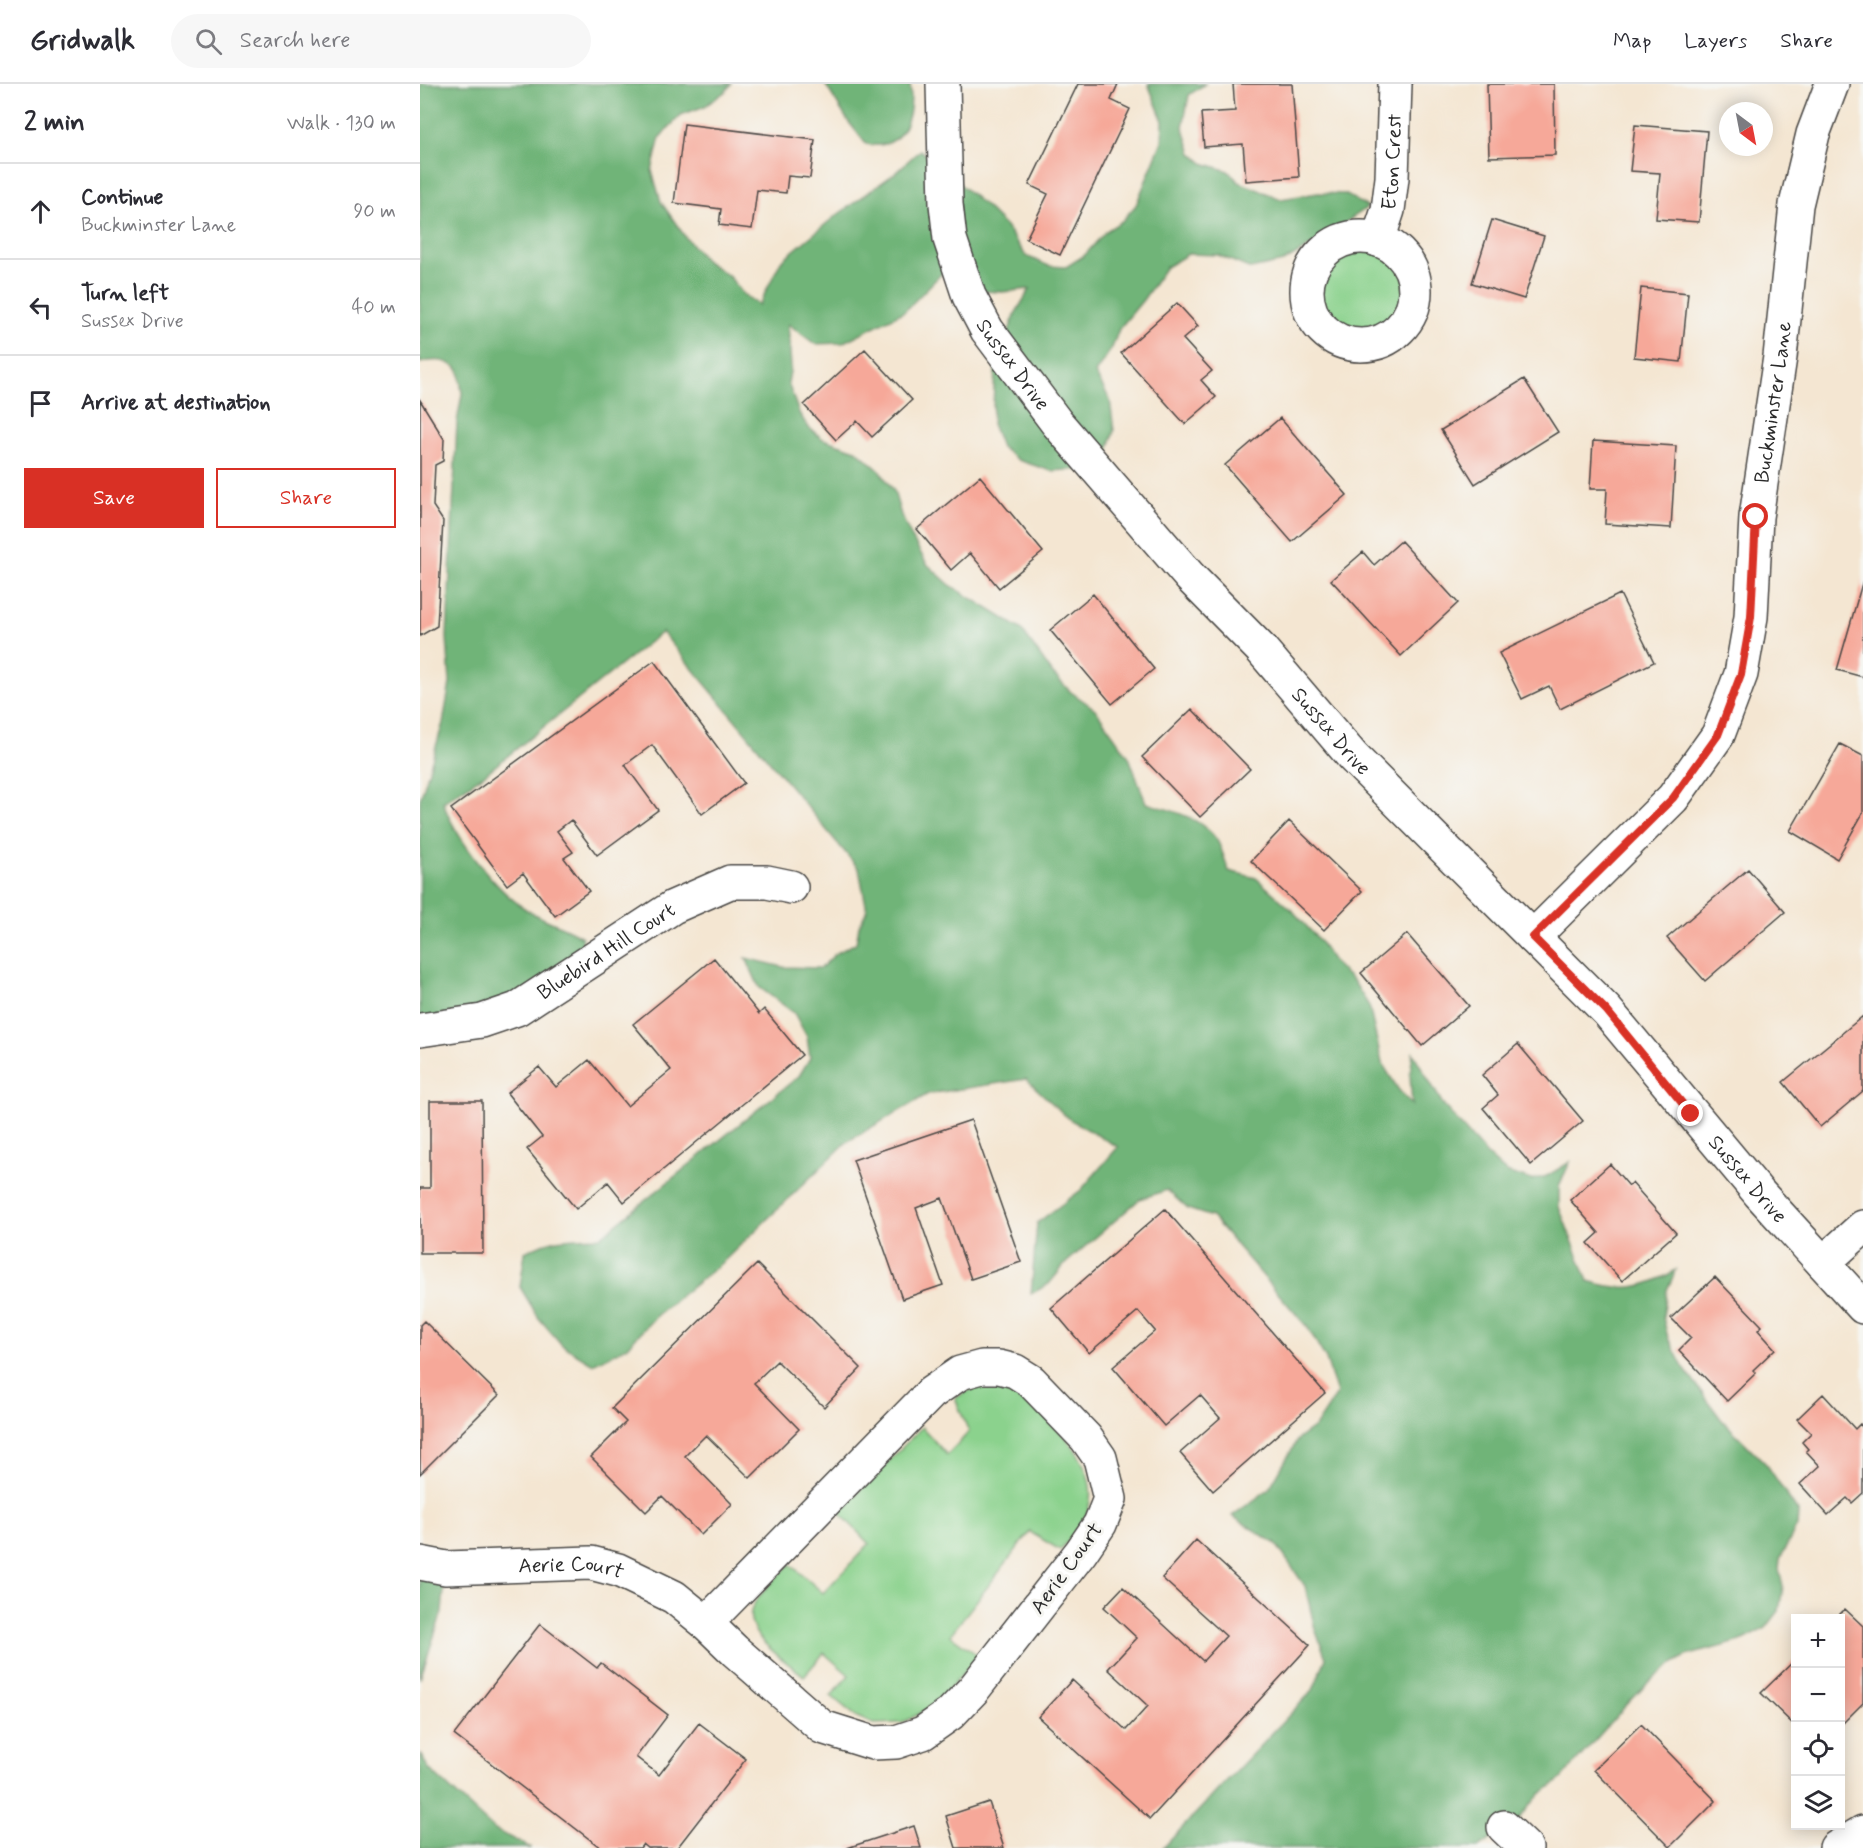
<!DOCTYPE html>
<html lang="en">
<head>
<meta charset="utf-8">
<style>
  :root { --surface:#fff; --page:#f7f7f7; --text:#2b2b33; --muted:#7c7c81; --line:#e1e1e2; --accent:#d93025 }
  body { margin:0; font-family:Mynerve,sans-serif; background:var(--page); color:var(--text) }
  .controls { position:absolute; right:18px; bottom:18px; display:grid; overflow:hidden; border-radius:0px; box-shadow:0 3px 15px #0003 }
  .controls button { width:54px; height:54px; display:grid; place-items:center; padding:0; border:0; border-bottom:2px solid var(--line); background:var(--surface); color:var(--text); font:30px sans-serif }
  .compass { position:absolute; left:1299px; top:18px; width:54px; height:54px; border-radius:50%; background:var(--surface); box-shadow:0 3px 15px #0003; rotate:148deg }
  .stop { position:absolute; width:18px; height:18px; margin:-14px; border:4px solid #d93025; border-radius:50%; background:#fff }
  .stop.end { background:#d93025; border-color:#fff; box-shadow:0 2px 6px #0008 }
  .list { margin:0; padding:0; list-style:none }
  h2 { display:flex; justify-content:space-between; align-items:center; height:78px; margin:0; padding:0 24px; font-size:26px }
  h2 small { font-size:20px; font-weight:400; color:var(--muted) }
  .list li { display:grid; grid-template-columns:39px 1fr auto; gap:18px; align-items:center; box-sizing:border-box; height:96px; padding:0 24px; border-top:2px solid var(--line) }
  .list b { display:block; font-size:22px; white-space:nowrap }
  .list p { margin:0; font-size:20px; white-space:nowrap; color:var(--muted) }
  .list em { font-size:20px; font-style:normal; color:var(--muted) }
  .actions { display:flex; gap:12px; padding:18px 24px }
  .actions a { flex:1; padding:14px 0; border:2px solid var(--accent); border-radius:0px; text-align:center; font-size:21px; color:var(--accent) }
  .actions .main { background:var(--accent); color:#fff }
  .icon { flex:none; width:33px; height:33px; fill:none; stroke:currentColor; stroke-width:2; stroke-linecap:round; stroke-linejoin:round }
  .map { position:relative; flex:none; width:1443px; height:1764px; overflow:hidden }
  header { display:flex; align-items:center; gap:36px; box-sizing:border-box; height:84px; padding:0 30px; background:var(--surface); border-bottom:2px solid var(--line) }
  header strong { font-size:28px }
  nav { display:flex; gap:33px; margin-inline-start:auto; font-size:21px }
  .search { width:420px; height:54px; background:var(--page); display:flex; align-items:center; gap:15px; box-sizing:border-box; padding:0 21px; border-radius:33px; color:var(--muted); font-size:22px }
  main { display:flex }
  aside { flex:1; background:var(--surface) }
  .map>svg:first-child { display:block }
  .green { fill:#8bd28d; stroke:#5b7e5c; stroke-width:1.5 }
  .forest { fill:#70b478; stroke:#4e7052; stroke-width:1.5 }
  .building { fill:#f6a899 }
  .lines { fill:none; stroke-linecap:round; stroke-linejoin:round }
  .minor-casing { stroke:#494744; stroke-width:36 }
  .minor { stroke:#fff; stroke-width:33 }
  .route { stroke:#d93025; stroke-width:8 }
  .labels { text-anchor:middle; stroke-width:6; stroke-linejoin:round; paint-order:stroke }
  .street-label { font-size:21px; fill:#2b2b2b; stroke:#f6f6f2 }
</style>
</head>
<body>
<header>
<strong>Gridwalk</strong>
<div class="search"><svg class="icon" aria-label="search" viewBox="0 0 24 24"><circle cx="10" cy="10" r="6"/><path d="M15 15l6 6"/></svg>Search here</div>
<nav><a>Map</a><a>Layers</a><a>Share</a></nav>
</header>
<main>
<aside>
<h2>2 min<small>Walk · 130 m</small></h2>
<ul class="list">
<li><svg class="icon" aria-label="ahead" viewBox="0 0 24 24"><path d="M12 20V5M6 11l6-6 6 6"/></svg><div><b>Continue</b><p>Buckminster Lane</p></div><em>90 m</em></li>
<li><svg class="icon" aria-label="left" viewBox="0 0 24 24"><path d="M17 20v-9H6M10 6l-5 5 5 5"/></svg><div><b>Turn left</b><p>Sussex Drive</p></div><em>40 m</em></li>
<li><svg class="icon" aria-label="arrive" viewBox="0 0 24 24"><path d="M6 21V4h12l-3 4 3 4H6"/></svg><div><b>Arrive at destination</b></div></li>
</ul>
<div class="actions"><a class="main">Save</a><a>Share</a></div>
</aside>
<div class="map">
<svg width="1443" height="1764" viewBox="0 0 1443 1764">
  <rect width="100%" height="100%" fill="#f6f6f2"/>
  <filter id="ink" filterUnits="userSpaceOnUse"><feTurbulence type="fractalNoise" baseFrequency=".0167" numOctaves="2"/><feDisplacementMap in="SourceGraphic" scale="12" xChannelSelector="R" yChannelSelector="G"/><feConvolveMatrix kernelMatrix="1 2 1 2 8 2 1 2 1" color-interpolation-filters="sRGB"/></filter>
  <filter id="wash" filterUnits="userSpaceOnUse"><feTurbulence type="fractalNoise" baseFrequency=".008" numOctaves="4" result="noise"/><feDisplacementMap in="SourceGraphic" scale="24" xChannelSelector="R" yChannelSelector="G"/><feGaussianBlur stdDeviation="1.35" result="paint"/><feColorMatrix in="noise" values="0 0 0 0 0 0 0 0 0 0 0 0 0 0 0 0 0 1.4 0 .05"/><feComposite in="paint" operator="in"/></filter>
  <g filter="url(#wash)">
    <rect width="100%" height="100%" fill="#f4e6d2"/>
    <path class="green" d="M887 207a54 54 0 1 1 108 0a54 54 0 1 1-108 0Z
      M576,1300C600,1304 612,1319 629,1335C657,1363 686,1401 661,1441C656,1450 647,1458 640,1466L610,1448L530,1551L559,1572L512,1623L482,1639L454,1640L437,1633L411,1612L429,1591L404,1569L384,1592C366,1577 319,1549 333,1522C341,1506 358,1493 370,1480L403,1509L449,1460L419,1428L502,1343L527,1371L549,1348L535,1314L556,1303Z"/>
    <path class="forest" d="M0,0H311L306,7L285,22L261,31L240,53L232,87L241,118L266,154L286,177L309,192L323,210L339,221L361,177L413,134L475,89L500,66L564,121L586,143L606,172L629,182L646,183L665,171L686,147L702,137L716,121L742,57L743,37L728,0H785L769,11L763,43L772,69L783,79L808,87L819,98L861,115L898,109L925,110L948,123L889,163L863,178L831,185L798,171L768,170L746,183L723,216L699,245L692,264L675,289L690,316L694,347L687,370L663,385L631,387L598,376L581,363L572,340L575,286L595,230L610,205L582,208L560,207L529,182L485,227L422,259L395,260L368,240L371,282L368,299L379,329L388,343L403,355L436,366L460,387L474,407L481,431L493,456L507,480L530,501L601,545L633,590L651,608L675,625L709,673L726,719C751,726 781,733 797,756C802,765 805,777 809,787L836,794L872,826L898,855L914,879L934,898L949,922L962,979L978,1005L992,1021L990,990L993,969L1024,1022L1067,1071L1086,1088L1112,1096L1127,1092L1150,1078L1139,1102V1123L1168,1197C1203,1208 1225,1205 1256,1186L1247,1206L1243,1233L1248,1254L1263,1283L1301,1335L1347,1381L1378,1428L1377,1442L1360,1475L1359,1485L1363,1502L1359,1527L1346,1544L1321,1557L1266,1572L1254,1579L1227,1600L1201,1627L1140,1696L1119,1711L1098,1736L1058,1764H743L893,1606L906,1574L895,1545L885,1502L856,1460L812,1432L849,1405L878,1355L896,1342L917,1310L906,1275L888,1244L792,1133L768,1125L747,1106L720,1115L646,1179L629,1200L611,1210L617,1139L661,1106L698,1063L649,1035L606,995L508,1010L428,1057L305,1176L237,1231L207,1263L173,1280L142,1261L118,1233L100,1203L105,1168C133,1153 149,1154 180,1153L379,992L390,974L387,953L374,929L339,903L326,874L363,883L401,884L416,869L436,859L439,842L447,826L439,785L242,548L64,691L23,718C34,752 77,808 107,826C125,837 144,842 162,853L163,865L125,907L0,945V716L23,639L30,599L27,553L37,338L42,310L39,286C27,275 15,275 0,279Z
      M405,0H490C494,31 484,68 446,60L428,37Z
      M0,1479L26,1484L22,1528L0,1595Z
      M0,1670L9,1685L75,1746L111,1764H0Z"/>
    <g id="blocks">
      <path class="building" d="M658,0H698L691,16L710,25L640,171L606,155L628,110L609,101Z
        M813,0H872L879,93L826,97L823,60L784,63L781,29L815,27Z
        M1067,0H1134L1135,71L1069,73Z
        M264,40L395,56L390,94L368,92L366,109L337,106L332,145L299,141L301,125L254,119Z
        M1215,41L1287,47L1279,138L1236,135L1240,89L1210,87Z
        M1072,136L1124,152L1104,215L1052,199Z
        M1221,204L1268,209L1261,278L1214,273Z
        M757,219L778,242L763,255L792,287L781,296L796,313L765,340L701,269Z
        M445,265L492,316L452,353L437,337L416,356L384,321Z
        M1104,295L1138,348L1055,400L1021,346Z
        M0,316L24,355L23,377L15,381L13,422L23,437L17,542L0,552Z
        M860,334L927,411L872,458L805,381Z
        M1173,357L1256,362L1251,444L1185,440L1187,405H1170Z
        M560,392L623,468L579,504L550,469L531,486L497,445Z
        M981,457L1038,519L981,572L911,496L943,468L954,481Z
        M1443,496V593L1417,586Z
        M673,510L734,585L692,620L630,546Z
        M1200,510L1234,578L1140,625L1129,602L1102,615L1079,569Z
        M234,577L324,699L282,730L232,661L205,681L238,726L177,771L151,736L137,747L153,768L144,774L169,807L135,832L103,789L87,801L31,725Z
        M772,625L830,685L780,733L722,673Z
        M1420,660L1443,672V729L1417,775L1370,747Z
        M869,737L942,807L904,846L831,777Z
        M1328,785L1365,828L1285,897L1247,854Z
        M987,850L1049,922L1002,962L941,889Z
        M294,874L339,930L344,925L382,971L204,1118L188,1098L156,1125L107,1065L122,1053L87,1009L119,983L136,1003L169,976L207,1022L251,986L213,940Z
        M1443,932V1007L1400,1043L1363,998Z
        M1098,960L1163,1037L1111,1081L1063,1024L1078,1011L1062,991Z
        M10,1017H62L63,1169H0V1104H10Z
        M551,1036L601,1178L551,1195L522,1114L496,1124L523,1201L482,1215L433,1076Z
        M1190,1080L1209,1102L1212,1099L1256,1149L1202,1197L1168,1159L1179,1149L1150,1116Z
        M745,1125L905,1309L793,1407L760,1369L800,1334L780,1311L744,1342L693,1283L735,1247L718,1227L669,1269L631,1224Z
        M337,1180L441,1284L404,1323L357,1277L334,1299L379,1345L330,1394L286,1351L265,1372L312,1420L281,1451L242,1412L226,1428L171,1373L206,1338L192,1324Z
        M1295,1193L1342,1242L1338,1246L1355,1265L1333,1286L1336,1289L1307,1317L1259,1266L1271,1254L1251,1234Z
        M4,1237L79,1311L0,1390V1241Z
        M1403,1310L1435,1345L1440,1340L1443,1344V1409L1432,1419L1427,1414L1408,1431L1380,1400L1400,1382L1386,1367L1388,1365L1382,1358L1391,1349L1377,1335Z
        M776,1456L890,1561L730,1735L618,1633L652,1596L706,1646L728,1622L688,1585L717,1554L684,1523L703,1503L783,1577L806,1552L742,1494Z
        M1425,1525L1443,1542V1619L1420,1642V1534H1416Z
        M120,1540L177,1584L181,1579L248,1631L216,1673L239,1691L279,1639L326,1675L257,1764H228L223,1760L220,1764H181L34,1651Z
        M1376,1575V1643L1341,1609Z
        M1221,1640L1296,1717L1250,1763L1174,1686Z
        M569,1718L584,1764H536L526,1732Z
        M494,1742L501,1764H427Z"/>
    </g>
  </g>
  <g filter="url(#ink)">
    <use href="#blocks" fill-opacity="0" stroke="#494744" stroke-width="1.5"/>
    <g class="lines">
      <g class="minor-casing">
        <g id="minor">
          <path id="s1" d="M523,0L526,120L530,155L549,212L567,246L637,339L770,493L841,565L933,673L1187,927L1339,1109L1443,1223"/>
          <circle cx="941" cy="207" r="54"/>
          <path id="s2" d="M958,156L968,126L972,94L975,0"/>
          <path id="s3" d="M1113,853L1253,714L1298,651L1321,590L1331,533L1336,433L1360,273L1376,121L1393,50L1412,0"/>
          <path id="s4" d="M0,946L62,937L97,925L253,823L310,798H347L371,803"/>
          <path d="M1403,1179L1443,1143"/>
          <path d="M562,1283H579L595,1287L611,1297L666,1354L680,1374L690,1415L680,1440L661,1468L553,1606L530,1630L503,1649L476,1658L453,1659L402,1643L315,1567L286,1539L511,1309L540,1289Z"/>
          <path id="s5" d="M0,1479L26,1484L171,1479L198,1486L254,1513L286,1539"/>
          <path d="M1084,1743L1106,1764"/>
          <path d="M1416,1764L1443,1748"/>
        </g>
      </g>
      <use href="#minor" class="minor"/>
    </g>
  </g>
  <g class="lines" filter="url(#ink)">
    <path class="route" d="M1271,1030L1187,927L1113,853L1253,714L1298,651L1321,590L1331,533L1336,433"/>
  </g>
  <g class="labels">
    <g class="street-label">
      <text dy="7" stroke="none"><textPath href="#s2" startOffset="80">Eton Crest</textPath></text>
      <text dy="7" stroke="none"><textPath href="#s1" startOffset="297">Sussex Drive</textPath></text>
      <text dy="7" stroke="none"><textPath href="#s3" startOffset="614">Buckminster Lane</textPath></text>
      <text dy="7" stroke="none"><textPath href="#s1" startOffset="783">Sussex Drive</textPath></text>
      <text dy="7" stroke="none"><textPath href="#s4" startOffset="206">Bluebird Hill Court</textPath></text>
      <text dy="7" stroke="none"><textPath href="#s1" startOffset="1395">Sussex Drive</textPath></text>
      <text transform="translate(646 1484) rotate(-54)" y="7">Aerie Court</text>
      <text dy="7" stroke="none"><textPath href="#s5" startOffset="152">Aerie Court</textPath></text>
    </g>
  </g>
</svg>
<div class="controls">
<button>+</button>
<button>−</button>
<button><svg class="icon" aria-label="locate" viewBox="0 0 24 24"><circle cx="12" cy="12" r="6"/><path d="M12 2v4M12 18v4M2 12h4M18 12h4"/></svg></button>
<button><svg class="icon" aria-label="layers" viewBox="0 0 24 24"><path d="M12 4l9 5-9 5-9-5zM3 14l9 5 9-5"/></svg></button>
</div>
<svg class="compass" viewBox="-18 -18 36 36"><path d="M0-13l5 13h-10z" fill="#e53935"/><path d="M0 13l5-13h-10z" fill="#7c7c81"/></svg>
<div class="stop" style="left:1336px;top:433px"></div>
<div class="stop end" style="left:1271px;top:1030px"></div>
</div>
</main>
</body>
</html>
